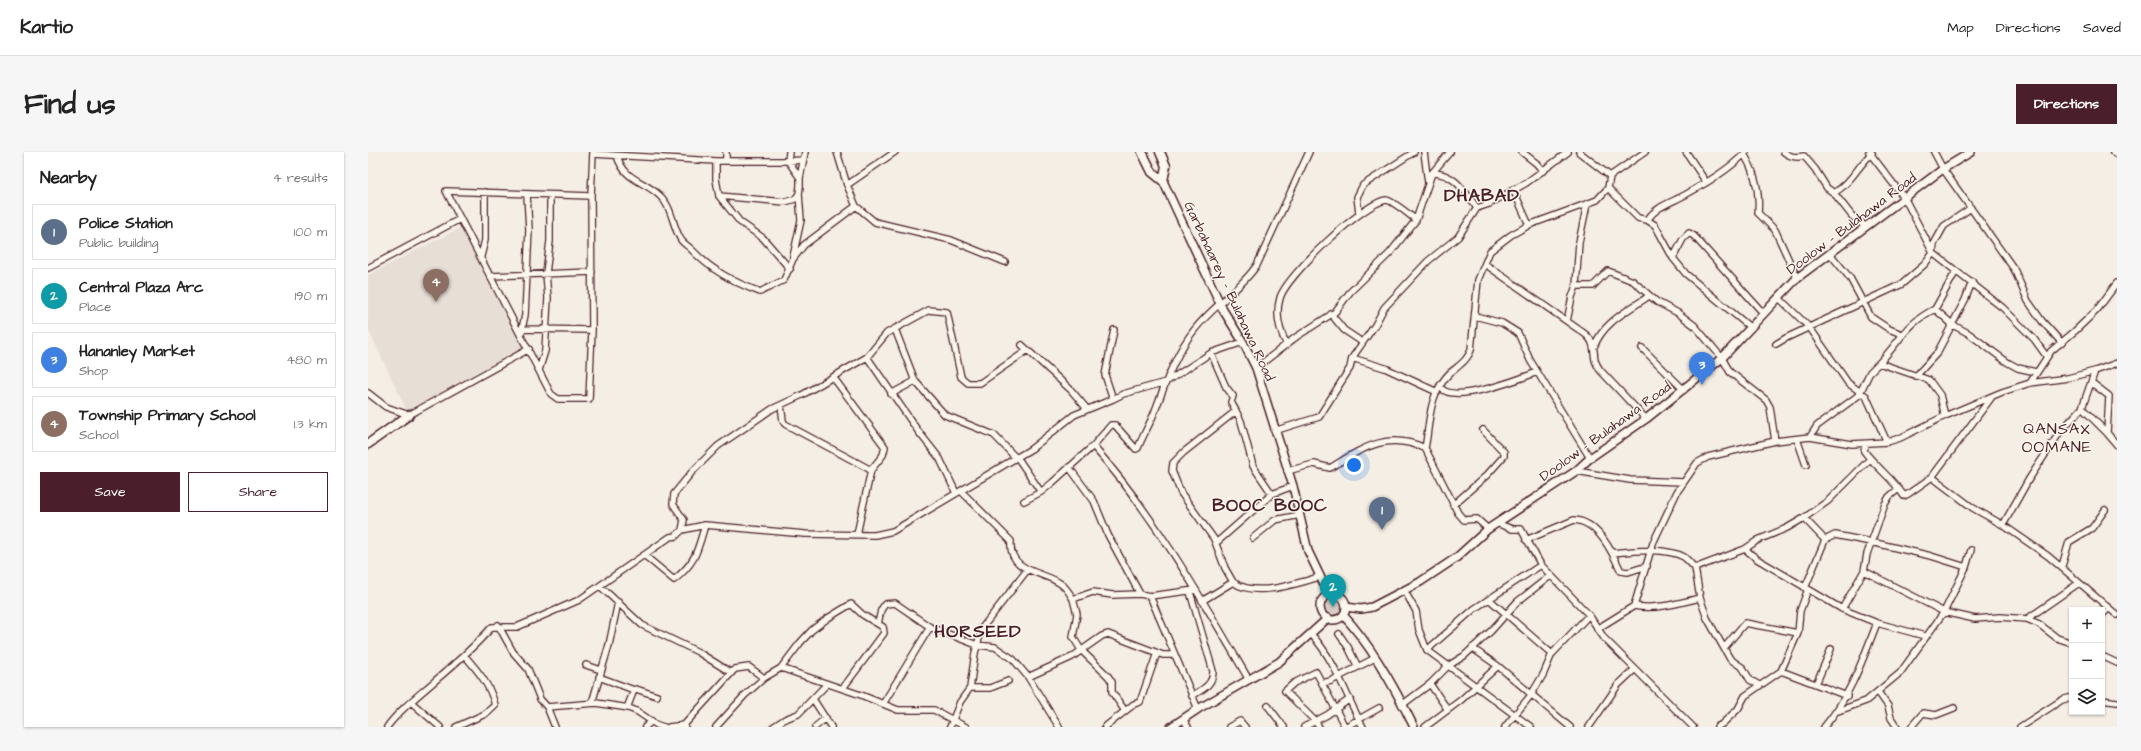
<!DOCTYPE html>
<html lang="en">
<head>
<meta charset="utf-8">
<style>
  :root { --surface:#fff; --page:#f6f6f6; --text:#222; --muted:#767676; --line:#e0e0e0; --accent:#4a1f2b }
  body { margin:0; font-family:"Architects Daughter",sans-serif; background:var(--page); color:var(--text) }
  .controls { position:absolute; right:12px; bottom:12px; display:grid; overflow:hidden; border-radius:0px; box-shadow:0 1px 3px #0004 }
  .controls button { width:36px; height:36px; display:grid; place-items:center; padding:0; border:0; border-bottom:1px solid var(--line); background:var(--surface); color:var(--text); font:20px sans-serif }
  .you { position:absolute; left:986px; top:313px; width:14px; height:14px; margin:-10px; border:3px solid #fff; border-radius:50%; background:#1a73e8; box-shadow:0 0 0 6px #1a73e833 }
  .badge { display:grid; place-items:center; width:26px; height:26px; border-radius:50%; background:var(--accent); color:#fff; font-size:13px; font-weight:700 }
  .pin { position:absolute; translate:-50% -33px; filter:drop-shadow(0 1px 2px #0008) }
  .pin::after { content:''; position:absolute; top:21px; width:14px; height:12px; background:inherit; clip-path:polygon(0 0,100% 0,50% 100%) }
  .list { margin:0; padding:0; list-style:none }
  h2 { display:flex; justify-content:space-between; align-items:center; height:52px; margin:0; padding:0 16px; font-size:17px }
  h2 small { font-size:13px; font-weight:400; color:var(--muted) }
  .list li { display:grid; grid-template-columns:26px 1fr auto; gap:12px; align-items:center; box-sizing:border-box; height:56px; margin:0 8px 8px; padding:0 8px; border:1px solid var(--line); border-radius:0px }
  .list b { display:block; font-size:15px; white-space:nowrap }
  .list p { margin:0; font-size:13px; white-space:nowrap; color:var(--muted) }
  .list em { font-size:13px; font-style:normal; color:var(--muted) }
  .actions { display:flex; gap:8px; padding:12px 16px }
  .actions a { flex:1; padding:9px 0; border:1px solid var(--accent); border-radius:0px; text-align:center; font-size:14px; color:var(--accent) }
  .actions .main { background:var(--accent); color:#fff }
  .icon { flex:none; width:22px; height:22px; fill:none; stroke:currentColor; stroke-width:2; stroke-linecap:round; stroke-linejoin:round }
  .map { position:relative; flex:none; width:1749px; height:575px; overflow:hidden; border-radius:0px }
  header { display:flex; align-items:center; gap:24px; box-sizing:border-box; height:56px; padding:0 20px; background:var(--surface); border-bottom:1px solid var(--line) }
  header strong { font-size:19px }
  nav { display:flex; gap:22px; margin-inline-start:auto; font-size:14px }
  .intro { display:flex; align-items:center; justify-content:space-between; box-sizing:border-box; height:96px; padding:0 24px }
  h1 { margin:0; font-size:28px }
  .button { padding:10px 18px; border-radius:0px; background:var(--accent); color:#fff; font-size:14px; font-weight:700 }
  main { display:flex; gap:24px; padding:0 24px }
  aside { flex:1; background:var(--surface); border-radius:0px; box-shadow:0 1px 3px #0004 }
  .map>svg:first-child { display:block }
  .built { fill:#e7dfd6 }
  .green { fill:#dbd0c9; stroke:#92787a }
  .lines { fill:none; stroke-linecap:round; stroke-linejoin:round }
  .minor-casing { stroke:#4a1f2b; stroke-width:8 }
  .major-casing { stroke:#4a1f2b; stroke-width:10 }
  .highway-casing { stroke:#4a1f2b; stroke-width:11 }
  .minor { stroke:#fbf7ec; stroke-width:5.5 }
  .major { stroke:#fbf7ec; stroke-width:7 }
  .highway { stroke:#fbf7ec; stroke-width:8 }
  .labels { text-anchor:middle; stroke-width:3; stroke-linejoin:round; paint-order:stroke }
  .street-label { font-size:14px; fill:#4a1f2b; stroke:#fbf7ec }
  .quarter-label { font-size:16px; letter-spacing:1px; fill:#4a1f2b; stroke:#fbf7ec }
  .district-label { font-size:18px; font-weight:bold; letter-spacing:1px; fill:#4a1f2b; stroke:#fbf7ec }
</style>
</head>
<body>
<header>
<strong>Kartio</strong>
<nav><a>Map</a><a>Directions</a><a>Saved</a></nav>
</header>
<div class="intro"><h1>Find us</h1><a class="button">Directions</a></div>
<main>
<aside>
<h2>Nearby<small>4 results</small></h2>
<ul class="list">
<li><span class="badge" style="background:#5c6f8a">1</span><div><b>Police Station</b><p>Public building</p></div><em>100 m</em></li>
<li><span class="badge" style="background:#0f9aa8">2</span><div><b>Central Plaza Arc</b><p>Place</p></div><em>190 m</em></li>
<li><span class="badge" style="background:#3f7fe0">3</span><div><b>Hananley Market</b><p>Shop</p></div><em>480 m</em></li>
<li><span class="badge" style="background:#8d6e63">4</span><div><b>Township Primary School</b><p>School</p></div><em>1.3 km</em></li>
</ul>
<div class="actions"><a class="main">Save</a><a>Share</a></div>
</aside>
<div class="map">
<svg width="1749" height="575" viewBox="0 0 1749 575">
  <rect width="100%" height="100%" fill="#f4eee4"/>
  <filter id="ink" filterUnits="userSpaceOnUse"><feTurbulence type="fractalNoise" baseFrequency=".025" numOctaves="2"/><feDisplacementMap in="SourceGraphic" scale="8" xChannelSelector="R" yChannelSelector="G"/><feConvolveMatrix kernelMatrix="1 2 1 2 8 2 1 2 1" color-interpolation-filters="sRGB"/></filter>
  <g filter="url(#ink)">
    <path class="built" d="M96,74L161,200L41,263L0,177V123Z"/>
    <path class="green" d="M956 454a9 9 0 1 1 18 0a9 9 0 1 1-18 0Z"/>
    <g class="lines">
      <g class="minor-casing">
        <path id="minor" d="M469,0L479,33L488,54L507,70L583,88L637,110
          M1056,0L1060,31
          M1154,0L1168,11L1175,19
          M1318,0L1338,30
          M1416,0C1422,5 1428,6 1436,4L1447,17L1459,36L1466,41L1484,64L1497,74
          M1501,0L1537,47L1565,101L1635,156L1666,187L1679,205
          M1566,0L1575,17L1646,117L1660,149L1674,169L1694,191
          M1745,0L1749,2
          M225,2L348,9H420L435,8
          M1376,2C1387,20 1392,40 1390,61L1407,78L1429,126
          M249,4C257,29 275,28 291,43C304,54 304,72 312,86C314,91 319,93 323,97C343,118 365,130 392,140L416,128L425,107L436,93L488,54
          M358,8V0
          M348,9V27L351,44L372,70L395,86L422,117
          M1064,21C1087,21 1096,39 1109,56
          M1242,24L1277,0
          M432,26L437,0
          M479,33L527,0
          M1240,36L1270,66L1279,68L1287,73L1305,106L1318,122L1383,176
          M1145,37L1161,73
          M1466,41C1483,31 1490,14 1504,1
          M223,44L78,39L183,242L190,247H221L224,178L223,44L225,0
          M351,44L417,50L427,47L431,42L432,34V26L420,9L421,0
          M991,61L989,45L995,33L1046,0
          M1279,68C1289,54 1302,51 1317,43C1338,31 1361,18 1378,0
          M1463,103L1482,126L1503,165L1521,177L1534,182
          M113,104L117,88V40
          M425,105L433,68L431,42
          M1305,106L1315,87L1321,81L1326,84L1396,162
          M1117,112L1210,177C1216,181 1224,186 1225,194C1228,206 1224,206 1232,218L1278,267
          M0,116L92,67
          M1588,119L1567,157L1585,173L1600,181L1639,210L1650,216L1668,220
          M123,124L224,120
          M1208,134H1225L1240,119L1265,129L1289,150L1310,161L1327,174L1354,206L1362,220L1398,248L1402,255L1407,289
          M1411,146L1442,176L1480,231L1498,244L1519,290
          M963,162L976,178L994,190
          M1107,164L1134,171L1150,181L1162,208L1222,306
          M1199,169L1204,145L1208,134L1211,90L1219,52
          M153,177L224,178
          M527,177L547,229L577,263L626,283L648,306
          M153,182L157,163L161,78L159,42
          M1408,192L1418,186L1534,132L1557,112L1565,101L1566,92L1576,74L1603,56
          M654,193L703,238L719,257
          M919,193C911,178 907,163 912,146C918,124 995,51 1018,48C1024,48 1043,64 1048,68
          M1226,195C1235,170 1261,158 1281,144
          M1274,196L1316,238
          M843,201L858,235L865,244L863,250L868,259L816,300L805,311L804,319L813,341L846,387L857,416L865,430
          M499,205L550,279L572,307L588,341
          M984,206L1017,216L1069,240
          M1511,211C1532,190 1538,171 1567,157
          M888,216L928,185L967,160L982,140L1022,101L1048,68L1064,21L1082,0
          M171,218L177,199L180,146L178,121L182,89V43
          M1548,224L1569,201L1597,148L1604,130
          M465,225L517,295L515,303L503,318L489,382
          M1662,231L1683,199L1707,179L1729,158L1749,131
          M1724,231L1741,244L1739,281L1749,293
          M1073,236C1086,252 1152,227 1169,220
          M0,241L18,255L41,263L161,197
          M523,242L547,229
          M745,247L737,223L746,178
          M413,253L415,269L417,272L503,318
          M1714,256L1739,281
          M868,259L873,269L885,314L904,342
          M906,279L951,265L982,216L984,206L1007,173L1016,156L1060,109L1090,85L1109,56L1121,52L1158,31L1200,0
          M1442,285L1449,274L1491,243L1502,220L1511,211L1561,228L1572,243L1577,264
          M1429,287L1438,313
          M1498,292L1496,299C1508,315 1525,327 1536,344L1540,342L1564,325L1623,246
          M725,294C787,364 834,447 881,528
          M1057,296C1061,278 1060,259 1068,241C1072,233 1079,222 1087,217C1094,211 1099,208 1103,198L1110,128L1122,99L1143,83L1161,73L1229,48L1240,36L1242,24L1211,0
          M649,305L673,340
          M701,315L726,349L740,383L772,442
          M919,319L946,312L962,316C995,296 1018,279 1057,296L1090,361L1096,368L1109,367L1120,377
          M1208,319L1262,328L1316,330L1329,311L1340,305L1407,289L1442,285L1484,292L1519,290L1532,286L1577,264L1634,240L1662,231L1700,226L1727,219L1749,211
          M1564,325L1605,356L1635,373L1680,404L1749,463
          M593,339L643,389C640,421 676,419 693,432C699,436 702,442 705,447L725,440L744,443L772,442L782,444L827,438
          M656,349L673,340L684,331L725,294L743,273H747L768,297L770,296C775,283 782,272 787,259C798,230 807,202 827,177C846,153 872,138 889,113L941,0
          M1085,353L1119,323L1136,304V300L1115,278
          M1436,366L1457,388L1467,383L1503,390L1563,404L1598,415
          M1131,372L1144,377H1153L1173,413L1221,463L1236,486L1325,575
          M1635,373L1661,327L1692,280L1714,256L1727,219
          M314,378L316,368L305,352L306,342L324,320L350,294L404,257L434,243L499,205L519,181L561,158L579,160L593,225L600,231H612L660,198
          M885,386L907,368L932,363
          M1158,388L1206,368C1224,369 1236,386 1244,401C1265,399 1297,395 1316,405C1320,408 1324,413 1327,416L1377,397L1390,388L1419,376L1436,366L1460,349L1502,307
          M848,391L904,342L925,334
          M1377,397L1389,407L1474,457L1509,471L1557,484
          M1244,401L1253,419L1260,420L1279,414
          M276,403L306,428C328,410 329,400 337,373
          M1694,414L1701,390L1724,376L1737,358
          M1327,416L1332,446L1339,466L1362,507L1375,516L1382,528L1391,533
          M1496,419L1576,460L1607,467L1632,465L1659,467L1671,472L1689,486L1704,491
          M232,434L274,473L330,500L362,520
          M1437,436L1457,388
          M1036,438L1048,459L1051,478L1059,498L1163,575
          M822,440L845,519C845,533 835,537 824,544
          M782,444L830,557
          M705,447L709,462L705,485L713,498L740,524L744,530V540L757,559
          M1122,448L1184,502
          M834,449L865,430C887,446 927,432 951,425
          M1266,454C1288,458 1311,451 1332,446
          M1474,457L1496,419L1499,402L1517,352L1521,345L1530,337
          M1734,463L1741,456
          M1659,467L1711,431
          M130,473L145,500L160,517L172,547L179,555L228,551L261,556L270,560L289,573L296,575
          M1229,477L1266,454L1285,391L1309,340L1316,330
          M943,482C968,509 978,544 995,575
          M971,482L980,495L990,515
          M1104,496L1130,514L1202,575
          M1356,496L1377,471L1430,481
          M1059,498L1106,457L1173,413
          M1734,504L1749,511
          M218,513L233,518
          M413,516L493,543L530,558H566L598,575
          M1413,519L1430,481L1432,459L1440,437
          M231,525L266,538
          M660,525L704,505L734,484L740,482L795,503H807
          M954,531L963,529L1007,506
          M1062,532L1080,558
          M1448,532L1463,497
          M475,536L516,481L515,475L510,472
          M602,536H622L640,529
          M1510,540L1520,554L1523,566L1529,575
          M445,547L463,575
          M1734,548L1749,550
          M43,550L72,575
          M224,551L241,493L250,450
          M515,552L562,475
          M1034,553L1062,532L1080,514L1096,504L1123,479L1149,450L1182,424
          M900,554L916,575
          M179,555L187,575
          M259,556L266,538L268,537L289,544
          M1470,559L1498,549L1532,521L1576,460L1598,415L1603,398
          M816,568L820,575
          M316,573L367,517L381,515L396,526
          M19,575C32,557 51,543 68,528C88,511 107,494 124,475H149L211,448L302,385L308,384L314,378L337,373L437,382L507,383L525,379L663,297L706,263L745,247L755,242L798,230L843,201L875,190
          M88,575L117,562L127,553C122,533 110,519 97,504
          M277,575L284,569
          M301,575L316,573L317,574
          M348,575L377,543L396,526L413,516L432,491L444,478L460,466L483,452L495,463L510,472L513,458L517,452L527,451L562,475L609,493L627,495L645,507L660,525L691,575
          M405,575L417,567L430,562L459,532
          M447,575L458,566
          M582,575L592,550L602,536L607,501L614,476L660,417
          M737,575L766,552L772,550L789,501
          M861,575L872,569L877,575
          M936,575L959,563L982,547
          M951,575L947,569L917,539L926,531L948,520L977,575
          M977,575L1011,556
          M1057,575L1093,548L1130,514
          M1137,575L1163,543L1175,523L1184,502L1221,463
          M1221,575L1250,533L1266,518
          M1349,575L1354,572L1370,557L1377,544L1413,519L1479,544
          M1456,575C1482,545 1495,507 1509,471
          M1543,575L1555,561L1568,563L1586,556
          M1652,575L1694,548L1704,545"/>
      </g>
      <g class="major-casing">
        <path id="major" d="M795,29L855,158L875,190L888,216L925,334L940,399L961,443
          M952 455a13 13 0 1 1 26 0a13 13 0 1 1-26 0Z
          M978,455L993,457L1004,455L1052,430L1088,406L1120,377L1208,319L1222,306L1278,267L1354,206L1429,126L1575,17L1603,0
          M975,463C1003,493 1028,538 1046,575
          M803,575L830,557L911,510L960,466"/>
      </g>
      <g class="highway-casing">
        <path id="highway" d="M774,0L784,20L795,29L798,14L792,0
          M0,292L41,263"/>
      </g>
      <use href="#minor" class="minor"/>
      <use href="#major" class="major"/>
      <use href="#highway" class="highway"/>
    </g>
  </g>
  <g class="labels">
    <g class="street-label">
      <text transform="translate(1483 71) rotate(-37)" y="5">Doolow - Bulahawa Road</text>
      <text transform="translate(862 139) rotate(65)" y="5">Garbahaarey - Bulahawa Road</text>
      <text transform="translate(1237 279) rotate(-36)" y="5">Doolow - Bulahawa Road</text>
    </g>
    <g class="quarter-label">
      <text x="1689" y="282">QANSAX<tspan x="1689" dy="18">OOMANE</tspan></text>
    </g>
    <g class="district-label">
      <text x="1114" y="49">DHABAD</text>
      <text x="902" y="359">BOOC BOOC</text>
      <text x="610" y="485">HORSEED</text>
    </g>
  </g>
</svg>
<div class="controls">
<button>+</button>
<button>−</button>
<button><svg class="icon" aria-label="layers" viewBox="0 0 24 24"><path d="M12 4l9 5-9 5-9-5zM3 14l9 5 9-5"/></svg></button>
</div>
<div class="you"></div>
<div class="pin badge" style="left:1014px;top:378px;background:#5c6f8a">1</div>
<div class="pin badge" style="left:965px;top:455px;background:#0f9aa8">2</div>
<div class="pin badge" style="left:1334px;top:233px;background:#3f7fe0">3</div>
<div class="pin badge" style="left:68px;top:150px;background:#8d6e63">4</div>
</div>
</main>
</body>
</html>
